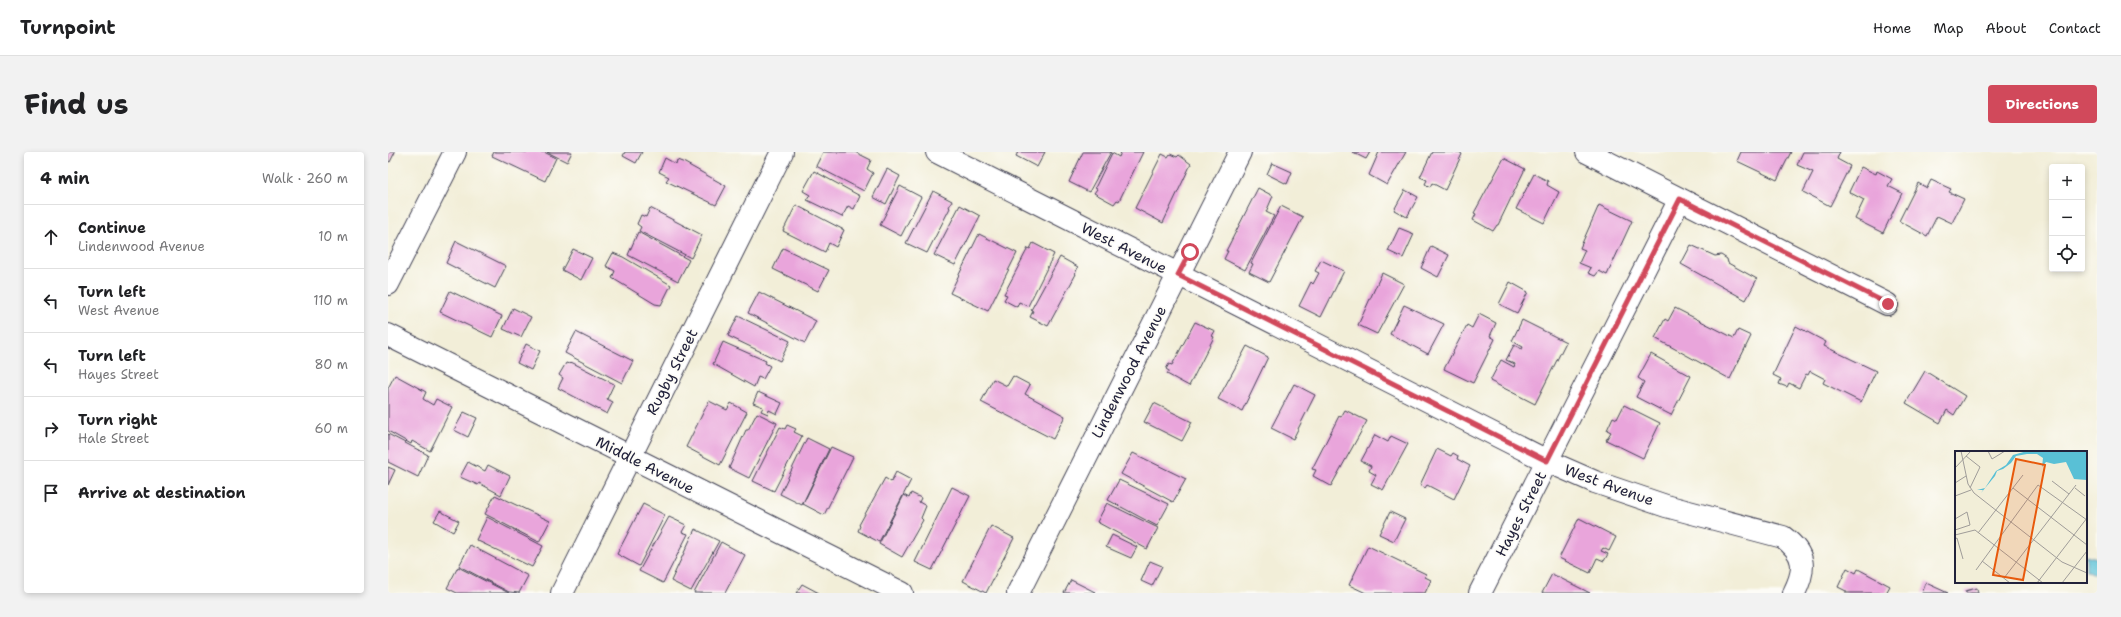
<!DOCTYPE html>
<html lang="en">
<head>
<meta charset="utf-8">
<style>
  :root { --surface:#fff; --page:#f2f2f2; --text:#202124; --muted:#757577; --line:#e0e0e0; --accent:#d1495b }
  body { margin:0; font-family:"Shantell Sans",sans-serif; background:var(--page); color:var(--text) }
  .controls { position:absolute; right:12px; top:12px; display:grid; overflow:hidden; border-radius:4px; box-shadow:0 2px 6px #0003 }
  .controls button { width:36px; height:36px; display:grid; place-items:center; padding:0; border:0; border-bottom:1px solid var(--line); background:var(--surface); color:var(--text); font:20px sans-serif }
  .stop { position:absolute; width:12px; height:12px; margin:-9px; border:3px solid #d1495b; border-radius:50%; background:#fff }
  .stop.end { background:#d1495b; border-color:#fff; box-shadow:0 1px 4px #0008 }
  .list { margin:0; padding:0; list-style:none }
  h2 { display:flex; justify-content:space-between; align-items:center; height:52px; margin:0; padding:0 16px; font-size:17px }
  h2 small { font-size:13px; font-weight:400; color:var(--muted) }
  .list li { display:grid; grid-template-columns:26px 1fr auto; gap:12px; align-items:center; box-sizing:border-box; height:64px; padding:0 16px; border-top:1px solid var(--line) }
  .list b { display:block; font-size:15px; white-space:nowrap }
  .list p { margin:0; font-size:13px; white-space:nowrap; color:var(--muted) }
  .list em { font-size:13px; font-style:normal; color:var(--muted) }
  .icon { flex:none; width:22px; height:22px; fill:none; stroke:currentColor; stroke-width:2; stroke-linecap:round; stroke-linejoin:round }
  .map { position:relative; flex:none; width:1709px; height:441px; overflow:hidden; border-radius:4px }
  header { display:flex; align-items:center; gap:24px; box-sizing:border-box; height:56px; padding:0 20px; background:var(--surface); border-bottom:1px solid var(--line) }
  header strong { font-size:19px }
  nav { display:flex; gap:22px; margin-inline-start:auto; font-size:14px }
  .intro { display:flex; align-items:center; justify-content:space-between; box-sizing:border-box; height:96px; padding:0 24px }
  h1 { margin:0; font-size:28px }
  .button { padding:10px 18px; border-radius:4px; background:var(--accent); color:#fff; font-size:14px; font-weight:700 }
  main { display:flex; gap:24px; padding:0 24px }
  aside { flex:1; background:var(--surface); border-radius:4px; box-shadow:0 2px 6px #0003 }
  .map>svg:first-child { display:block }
  .water { fill:#59c0d6; stroke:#3e7188 }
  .building { fill:#e9a5db }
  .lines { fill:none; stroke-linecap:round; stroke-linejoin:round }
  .minor-casing { stroke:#414153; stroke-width:24 }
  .minor { stroke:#fff; stroke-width:22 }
  .route { stroke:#d1495b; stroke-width:5 }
  .labels { text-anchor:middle; stroke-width:3.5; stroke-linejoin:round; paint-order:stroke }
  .street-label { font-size:15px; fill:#22223b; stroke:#fdfcf7 }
  .inset-road { fill:none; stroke:#9f9c99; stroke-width:1 }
  .view { fill:#e8590c; fill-opacity:0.15; stroke:#e8590c; stroke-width:2 }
  .inset-edge { fill:none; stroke:#22223b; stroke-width:2 }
</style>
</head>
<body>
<header>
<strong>Turnpoint</strong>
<nav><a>Home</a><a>Map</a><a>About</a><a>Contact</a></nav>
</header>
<div class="intro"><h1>Find us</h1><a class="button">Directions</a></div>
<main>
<aside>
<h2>4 min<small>Walk · 260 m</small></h2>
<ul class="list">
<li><svg class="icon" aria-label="ahead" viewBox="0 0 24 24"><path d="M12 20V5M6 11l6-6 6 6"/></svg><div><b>Continue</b><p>Lindenwood Avenue</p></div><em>10 m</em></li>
<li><svg class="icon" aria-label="left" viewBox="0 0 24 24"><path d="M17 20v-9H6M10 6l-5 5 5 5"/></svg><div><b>Turn left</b><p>West Avenue</p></div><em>110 m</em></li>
<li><svg class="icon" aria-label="left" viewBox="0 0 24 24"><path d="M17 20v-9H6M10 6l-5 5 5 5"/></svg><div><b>Turn left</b><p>Hayes Street</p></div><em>80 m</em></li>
<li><svg class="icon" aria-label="right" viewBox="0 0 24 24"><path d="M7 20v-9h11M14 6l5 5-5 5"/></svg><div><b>Turn right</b><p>Hale Street</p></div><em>60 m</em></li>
<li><svg class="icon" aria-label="arrive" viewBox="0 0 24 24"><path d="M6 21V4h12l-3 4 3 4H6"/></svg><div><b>Arrive at destination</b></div></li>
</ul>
</aside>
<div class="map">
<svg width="1709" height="441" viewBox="0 0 1709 441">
  <rect width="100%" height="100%" fill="#fdfcf7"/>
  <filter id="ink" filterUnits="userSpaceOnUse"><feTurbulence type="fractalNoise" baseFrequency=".025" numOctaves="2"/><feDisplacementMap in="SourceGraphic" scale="8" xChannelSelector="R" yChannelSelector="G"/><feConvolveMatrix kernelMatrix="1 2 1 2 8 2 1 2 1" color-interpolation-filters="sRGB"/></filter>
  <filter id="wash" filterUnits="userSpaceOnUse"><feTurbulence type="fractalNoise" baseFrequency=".012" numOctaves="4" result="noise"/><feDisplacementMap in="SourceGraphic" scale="16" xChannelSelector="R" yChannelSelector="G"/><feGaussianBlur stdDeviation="0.9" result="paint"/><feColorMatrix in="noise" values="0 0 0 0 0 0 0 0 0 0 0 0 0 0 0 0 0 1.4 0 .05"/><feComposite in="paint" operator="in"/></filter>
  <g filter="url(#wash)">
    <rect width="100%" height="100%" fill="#f2eed8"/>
    <path class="water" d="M1698,403L1709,406V423L1698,418Z"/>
    <g id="blocks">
      <path class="building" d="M0,0H7L2,10L0,9Z
        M106,0H156L168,6L157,29L104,4Z
        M159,0H184L179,10Z
        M237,0H254L248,11L235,4Z
        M435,0H467L483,8L479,17L485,21L476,39L428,14Z
        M630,0H657L649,15L628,4Z
        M695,0H723L701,40L681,30Z
        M733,0H755L731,49L729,48L726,52L706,41L709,37L707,36L724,1L731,5Z
        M964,0H982L978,7Z
        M991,0H1018L999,33L981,23Z
        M1044,0H1071L1074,2L1057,38L1044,31L1042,35L1037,32L1039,28L1032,25Z
        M1353,0H1403L1389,28L1349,9Z
        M1415,0H1452L1449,7L1462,14L1442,54L1415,40L1425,20L1409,13Z
        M774,2L780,5L782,2L789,5L791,3L803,12L775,71L747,56Z
        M277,6L288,12L289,8L297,11L338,34L328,53L278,29L281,25L271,20Z
        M1116,6L1137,17L1110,73H1109L1105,79L1085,68L1088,62L1086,61Z
        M884,11L904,20L899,32L879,22Z
        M1473,15L1488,22L1489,19L1504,27L1500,34L1514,41L1495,81L1467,67L1476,48L1461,40Z
        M499,17L512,24L498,52L485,45Z
        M426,19L472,44L466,57L460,54L454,65L419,48L422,43L415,39Z
        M1146,22L1160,29L1159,33L1171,40L1156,71L1128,57Z
        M1543,28L1563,37L1561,40L1576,47L1564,71L1549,64L1539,84L1511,69L1530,31L1539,36Z
        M512,34L533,45L513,84L492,73Z
        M870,36L885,44L878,60L886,64L857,118L836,107L840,99H838Z
        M1017,38L1030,45L1019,65L1006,58Z
        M545,39L564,49L561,55L562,56L539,101L518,91Z
        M408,53L456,78L448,95L441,91L437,100L395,79Z
        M572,53L592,64L567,113L546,103Z
        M1211,53L1244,69L1219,123L1211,119L1207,124L1200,121L1203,116L1191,111L1197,98L1192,96Z
        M893,54L915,65L881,130L861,120L865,112L863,111Z
        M262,56L314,83L303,106L251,79L253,75L249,72L253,63L258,65Z
        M1011,76L1026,82L1015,106L1000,99Z
        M250,80L301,108L290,129L240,103Z
        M591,82L629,101L600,159L562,141Z
        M68,89L118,114L107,136L58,111Z
        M645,91L666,102L640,154L631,150L629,155L616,148L619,143L616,142L640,96L642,97Z
        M1303,93L1327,104L1333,103L1339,107L1340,111L1369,127L1358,148L1293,112Z
        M1043,94L1061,103L1050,125L1033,116Z
        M395,96L441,118L430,139L385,117Z
        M185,97L204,106L193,128L174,118Z
        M225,101L235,105L283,133L273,153L267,152L224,126L227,119L218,114Z
        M672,105L690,115L687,122H688L660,174L642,165L645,159L643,158Z
        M933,108L956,119L933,165L911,154L923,130L925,132L931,121L927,119Z
        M994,121L1016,132L989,182L970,173Z
        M1122,130L1140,140L1129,161L1111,152Z
        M62,139L114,164L104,185L52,160Z
        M371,140L428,169L417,191L360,161Z
        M1016,153L1056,172L1040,202L1002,182Z
        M125,156L143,165L133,185L115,177Z
        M1287,156L1346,186L1350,178L1363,184L1342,227L1267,186L1277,167L1280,169Z
        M1091,162L1108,171L1102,184L1107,187L1085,231L1056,217L1079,173L1084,176Z
        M350,164L402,189L392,209L340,184Z
        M1134,168L1178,190L1147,252L1102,229L1113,208L1126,215L1127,212L1118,208L1126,193L1134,197L1135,195L1124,189Z
        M807,170L827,179L824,184L826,185L801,234L779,222L781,219L778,217L781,212L784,213Z
        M1408,174L1438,190L1436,194L1488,219L1473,250L1435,231L1437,227L1422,219L1420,223L1418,222L1411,236L1401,231L1399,235L1391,232L1393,227L1385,223Z
        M188,180L245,209L234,231L177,201Z
        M335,190L378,209L377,211L382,214L375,227L370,225L366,235L325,212Z
        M138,192L152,199L143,218L129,211Z
        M859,194L880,205L854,259L830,247Z
        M1263,202L1303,224L1283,263L1248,245L1256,230L1250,226Z
        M183,210L226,232L219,247L225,250L219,262L170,236L175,226L171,223L178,211L181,212Z
        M1537,219L1577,244L1566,263L1559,258L1552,271L1518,251Z
        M7,223L38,240L35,247L45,253L48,247L64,255L42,299L24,289L23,292L0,279V236Z
        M625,224L642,233L637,242L677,264L665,287L593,250L605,227L619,234Z
        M906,232L927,243L905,287L883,276Z
        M370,240L394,251L389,262L381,258L380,262L373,259L375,255L365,251Z
        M321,249L339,258L343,251L359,260L332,313L298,295Z
        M766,251L804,270L794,289L756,270Z
        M1236,253L1272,271L1255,306L1218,288L1223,280L1219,278L1225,265L1229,267Z
        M957,258L979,269L943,334L925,324L928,318L924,317L951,264L953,265Z
        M76,260L89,266L80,285L66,278Z
        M369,261L389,271L361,326L341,316L358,278H360Z
        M399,273L408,277L406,280L414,284L386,339L365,329L392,275L397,277Z
        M0,282L40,303L30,325L0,310Z
        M987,283L1000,290L1003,284L1020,292L995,338L983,332L988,323L981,319L983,314L973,309Z
        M419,286L441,297L414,353L392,342Z
        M443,295L465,305L436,363L415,352Z
        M1049,297L1063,304L1065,301L1070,304L1069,307L1082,314L1066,347L1039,333L1037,336L1032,333Z
        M745,301L798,327L785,350L733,322Z
        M80,310L97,319L100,313L122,324L113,343L91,331L90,333L72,325Z
        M0,315L7,318L0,333Z
        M508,320L523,328L491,390L470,379L472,374L471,373L497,326L503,330Z
        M731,328L781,352L769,374L720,348Z
        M564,335L582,344L544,418L527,410Z
        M523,341L533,346L531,350L538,354L533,366L535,368L514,405L491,392L516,343L521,346Z
        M107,343L162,369L151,390L97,362Z
        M719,351L770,376L759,397L709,370Z
        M255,352L277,363L251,414L229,402Z
        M52,359L71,369L65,380L46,369Z
        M1002,360L1017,367L1006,389L991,382Z
        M99,365L155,394L144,415L88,388Z
        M281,365L298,373L294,380L300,382L275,431L251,419Z
        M1191,366L1228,385L1221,399L1215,396L1213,399L1220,402L1216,409L1209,406L1202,421L1171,406Z
        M603,374L626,386L598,441L575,429Z
        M307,377L331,389L303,439L283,429Z
        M724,383L749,395L743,406L718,395Z
        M333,390L357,403L337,441H306Z
        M82,393L140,424L131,441L121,440L71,414Z
        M980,394L1038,422L1037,425L1043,428L1037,441H978L961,433Z
        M762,409L774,414L764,434L753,429Z
        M70,415L121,441H69L59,436Z
        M1459,416L1468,421L1470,417L1502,434L1498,441H1458V439L1450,435Z
        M1164,422L1202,441H1154Z
        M683,428L707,440L706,441H676Z
        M1538,431L1560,441H1534Z
        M414,432L431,441H408Z
        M1589,436L1590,441H1578L1577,439Z"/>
    </g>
  </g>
  <g filter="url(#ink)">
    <use href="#blocks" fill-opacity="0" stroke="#414153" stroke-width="1"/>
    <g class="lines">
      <g class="minor-casing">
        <path id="minor" d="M549,0L1159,309L1207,330L1278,354L1395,385C1418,402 1418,417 1406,441
          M1199,0L1499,152
          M0,132L67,0
          M0,183L514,441
          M174,441L394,0
          M630,441L852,0
          M1092,441L1292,47"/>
      </g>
      <use href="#minor" class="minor"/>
    </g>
  </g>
  <g class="lines" filter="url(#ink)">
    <path class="route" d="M802,100L790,123L1159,309L1292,47L1500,152"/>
  </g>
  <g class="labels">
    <g class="street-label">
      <text transform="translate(736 96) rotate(27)" y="5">West Avenue</text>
      <text transform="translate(284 220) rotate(-63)" y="5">Rugby Street</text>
      <text transform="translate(741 220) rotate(-63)" y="5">Lindenwood Avenue</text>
      <text transform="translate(257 313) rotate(27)" y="5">Middle Avenue</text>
      <text transform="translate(1221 333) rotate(20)" y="5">West Avenue</text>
      <text transform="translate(1133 362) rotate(-63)" y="5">Hayes Street</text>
    </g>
  </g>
  <g transform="translate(1567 299)">
    <rect width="132" height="132" fill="#f2eed8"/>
    <path d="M72,0H132V29L119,28L111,11L99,13L91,11L87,16L88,7L82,3H72L61,5L56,12L48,18L42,20L40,25L26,42L28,39H22L30,37L41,20L51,14L58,4Z" fill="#59c0d6"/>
    <path class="inset-road" d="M6,0L13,33L19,42L107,111L132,122M33,0L37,8L50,0M11,5L25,16L15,37M0,17L16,0M97,30L114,43M0,32L11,25M58,37L132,94M120,37L130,45M0,45L16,39M0,68L12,61L15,74L0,79M23,82L68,24M0,84L20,79L88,132M0,88L2,87L8,108M27,110L55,132M21,119L83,34L132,69M49,127L121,34M82,132L132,67M107,132L132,100"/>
    <path class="view" d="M61,8L90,14L68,129L38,124Z"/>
    <rect width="132" height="132" class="inset-edge"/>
  </g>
</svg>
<div class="controls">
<button>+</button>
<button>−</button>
<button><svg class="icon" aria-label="locate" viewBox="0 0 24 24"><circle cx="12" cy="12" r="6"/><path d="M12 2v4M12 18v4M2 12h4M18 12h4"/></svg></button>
</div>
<div class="stop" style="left:802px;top:100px"></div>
<div class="stop end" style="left:1500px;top:152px"></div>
</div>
</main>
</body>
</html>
